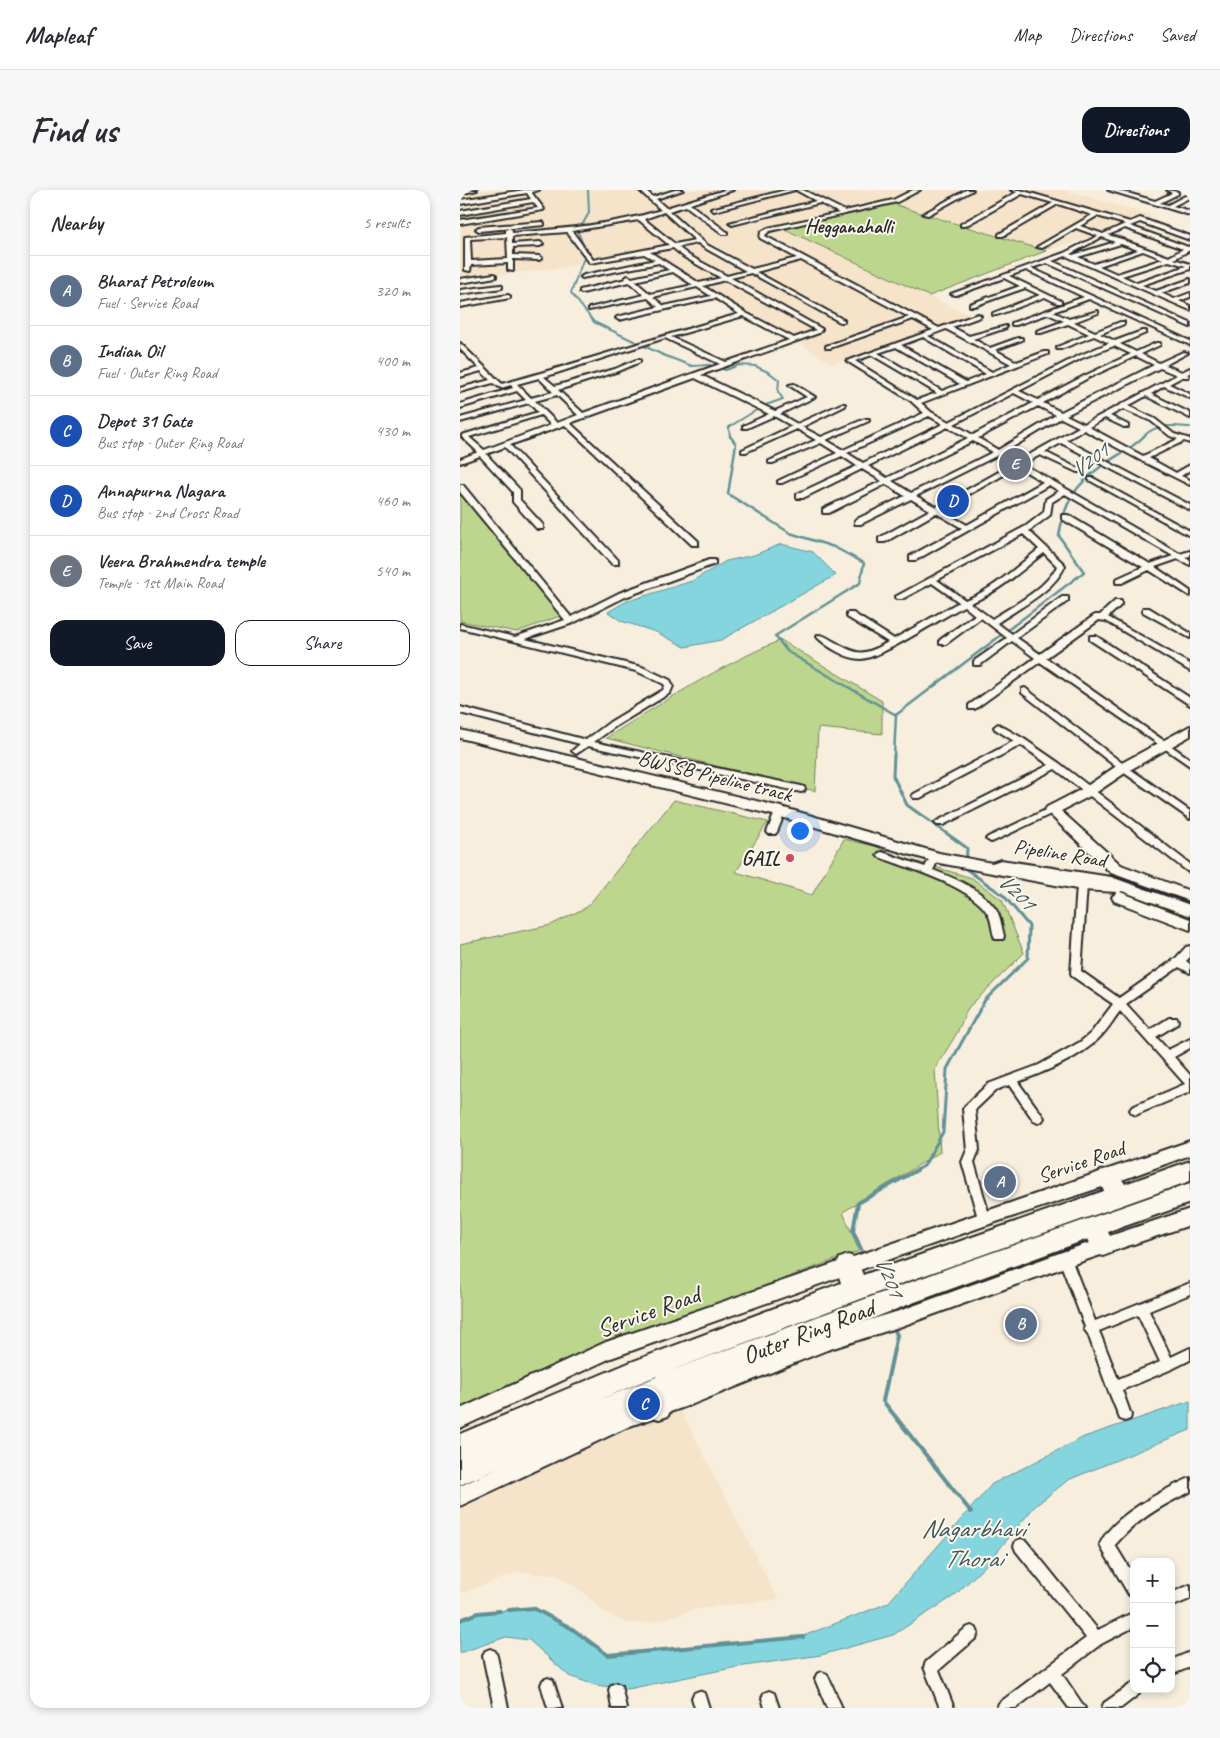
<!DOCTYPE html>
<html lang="en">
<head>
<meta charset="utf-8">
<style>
  :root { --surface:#fff; --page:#f7f7f7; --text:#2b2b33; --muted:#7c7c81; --line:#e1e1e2; --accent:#111827 }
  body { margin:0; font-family:Caveat,sans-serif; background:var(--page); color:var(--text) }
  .controls { position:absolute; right:15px; bottom:15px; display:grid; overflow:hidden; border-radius:10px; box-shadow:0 2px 8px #0003 }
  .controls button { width:45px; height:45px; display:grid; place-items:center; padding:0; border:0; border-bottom:1px solid var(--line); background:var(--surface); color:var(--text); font:25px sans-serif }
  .you { position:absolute; left:339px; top:640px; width:18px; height:18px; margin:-12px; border:4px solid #fff; border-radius:50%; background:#1a73e8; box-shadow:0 0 0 8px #1a73e833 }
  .badge { display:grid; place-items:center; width:32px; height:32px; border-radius:50%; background:var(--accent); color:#fff; font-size:16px; font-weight:700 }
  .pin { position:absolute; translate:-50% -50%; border:2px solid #fff; box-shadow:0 1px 5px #0006 }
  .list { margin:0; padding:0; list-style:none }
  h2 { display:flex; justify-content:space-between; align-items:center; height:65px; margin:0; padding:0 20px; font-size:21px }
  h2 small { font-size:16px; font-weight:400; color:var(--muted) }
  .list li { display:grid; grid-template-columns:32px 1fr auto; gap:15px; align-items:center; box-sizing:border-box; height:70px; padding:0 20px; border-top:1px solid var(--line) }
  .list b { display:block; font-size:19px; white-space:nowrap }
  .list p { margin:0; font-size:16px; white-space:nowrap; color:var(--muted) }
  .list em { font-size:16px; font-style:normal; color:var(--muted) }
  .actions { display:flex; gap:10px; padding:15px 20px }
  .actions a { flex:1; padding:11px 0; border:1px solid var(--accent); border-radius:15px; text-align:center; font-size:18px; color:var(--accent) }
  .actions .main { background:var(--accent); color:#fff }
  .icon { flex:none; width:28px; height:28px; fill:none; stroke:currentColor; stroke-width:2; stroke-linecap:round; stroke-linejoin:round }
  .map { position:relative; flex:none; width:730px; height:1518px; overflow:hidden; border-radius:15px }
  header { display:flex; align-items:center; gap:30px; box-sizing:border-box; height:70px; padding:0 25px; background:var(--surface); border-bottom:1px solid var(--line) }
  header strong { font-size:24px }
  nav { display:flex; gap:28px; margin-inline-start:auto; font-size:18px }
  .intro { display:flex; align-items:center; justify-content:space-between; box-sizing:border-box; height:120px; padding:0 30px }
  h1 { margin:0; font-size:35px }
  .button { padding:12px 22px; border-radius:15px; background:var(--accent); color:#fff; font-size:18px; font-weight:700 }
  main { display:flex; gap:30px; padding:0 30px }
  aside { flex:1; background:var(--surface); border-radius:15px; box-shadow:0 2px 8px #0003 }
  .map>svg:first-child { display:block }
  .built { fill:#f5e4ca }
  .green { fill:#bcd68e; stroke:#74805c }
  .water { fill:#84d5de; stroke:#609196 }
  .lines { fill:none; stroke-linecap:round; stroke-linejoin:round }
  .stream-far3 { stroke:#609196; stroke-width:2 }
  .stream-far2 { stroke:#609196; stroke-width:2.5 }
  .stream-far1 { stroke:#609196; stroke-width:3 }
  .stream { stroke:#609196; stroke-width:4 }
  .street-casing { stroke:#2b2b2b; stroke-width:4 }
  .secondary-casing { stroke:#2b2b2b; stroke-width:4 }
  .highway-casing { stroke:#2b2b2b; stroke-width:4 }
  .street { fill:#fbf7ec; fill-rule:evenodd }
  .secondary { fill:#fbf7ec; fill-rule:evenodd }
  .highway { fill:#fbf7ec; fill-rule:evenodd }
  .poi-dot { fill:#d1495b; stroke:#fbf7ec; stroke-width:2 }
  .labels { text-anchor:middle; stroke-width:4; stroke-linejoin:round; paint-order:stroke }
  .far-quarter-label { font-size:20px; font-weight:bold; fill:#2b2b2b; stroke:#fbf7ec }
  .street-label { font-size:21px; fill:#2b2b2b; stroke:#fbf7ec }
  .poi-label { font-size:21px; font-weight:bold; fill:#2b2b2b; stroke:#fbf7ec; text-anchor:end }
  .water-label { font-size:22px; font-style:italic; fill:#415658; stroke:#fbf7ec }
  .near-street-label { font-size:25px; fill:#2b2b2b; stroke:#fbf7ec }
  .near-water-label { font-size:26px; font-style:italic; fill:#415658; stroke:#fbf7ec }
</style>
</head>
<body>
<header>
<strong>Mapleaf</strong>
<nav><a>Map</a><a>Directions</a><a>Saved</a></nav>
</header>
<div class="intro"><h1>Find us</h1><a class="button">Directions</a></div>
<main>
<aside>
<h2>Nearby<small>5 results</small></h2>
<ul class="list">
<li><span class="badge" style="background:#5c6f8a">A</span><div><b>Bharat Petroleum</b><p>Fuel · Service Road</p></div><em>320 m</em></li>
<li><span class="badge" style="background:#5c6f8a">B</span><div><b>Indian Oil</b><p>Fuel · Outer Ring Road</p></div><em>400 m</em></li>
<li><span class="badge" style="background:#1a4fb4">C</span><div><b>Depot 31 Gate</b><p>Bus stop · Outer Ring Road</p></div><em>430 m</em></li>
<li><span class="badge" style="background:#1a4fb4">D</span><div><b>Annapurna Nagara</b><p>Bus stop · 2nd Cross Road</p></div><em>460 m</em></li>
<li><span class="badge" style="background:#6b7280">E</span><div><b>Veera Brahmendra temple</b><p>Temple · 1st Main Road</p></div><em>540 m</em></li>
</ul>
<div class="actions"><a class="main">Save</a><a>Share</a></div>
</aside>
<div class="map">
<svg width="730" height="1518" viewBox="0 0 730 1518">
  <rect width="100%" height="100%" fill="#f8eedd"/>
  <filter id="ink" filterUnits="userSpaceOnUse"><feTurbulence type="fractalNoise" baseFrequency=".02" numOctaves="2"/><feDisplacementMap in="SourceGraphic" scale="10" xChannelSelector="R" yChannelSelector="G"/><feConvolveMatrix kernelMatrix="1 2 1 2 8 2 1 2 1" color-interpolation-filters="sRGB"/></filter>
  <g filter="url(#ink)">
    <path class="built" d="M0,0H187L198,9L225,0H603L695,26L586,61L434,14L325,39L509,125L373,174L186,59L122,69L114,76L0,90Z
      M220,1219L318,1409L243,1418L188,1433H166L142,1421L124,1403L98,1385L59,1382L0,1404V1319L122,1260Z"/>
    <path class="green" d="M434,14L451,20L586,61L469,106L324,39Z
      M0,303L100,426L57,442L0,431Z
      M321,450L422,511V544L358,538L355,601L146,548C202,513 260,475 321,450Z
      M214,610L308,632L276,682L352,705L384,649L415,656L438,666L512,688L542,710L564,763L508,818L497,843L475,879L480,962L383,1022L399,1061L146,1154L0,1219V754L91,735L127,717Z"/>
    <path class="water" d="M321,354L353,362L376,385L261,450L225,457L196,442L161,431L148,422L165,412L232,391L266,371L294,365Z
      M730,1211V1240L608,1290L574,1317L528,1373L494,1406L433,1445L361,1465L277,1477L168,1499L135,1495L109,1486L69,1450L46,1447L0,1463V1430L18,1423L73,1418L112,1439L148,1465L338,1448L428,1413L532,1294L624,1247Z"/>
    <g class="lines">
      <path class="stream-far3" d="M128,0L129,23L118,42L126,62L111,103L134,132L203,165L232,176L249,175L266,180L279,175L295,176L310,183L319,190L318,202L323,209L303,216L269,237L270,247
        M683,247C695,233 713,236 730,237"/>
      <path class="stream-far2" d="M270,246L276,254L268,304L330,343L374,357L404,373L400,393L315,446L328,462L436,525
        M434,566L436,525L624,382L599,346C604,313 615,295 643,275C657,265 672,259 684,246"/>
      <path class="stream-far1" d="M434,565L433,586L447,615L507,658L506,679L544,706L569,736L568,768L525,810L487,879L483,942L464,976L455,981"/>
      <path class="stream" d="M404,1066L393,1041L398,1013L457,980
        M433,1136L437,1145L423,1211L511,1322
        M49,1420L73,1418L111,1438L148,1465L343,1447
        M0,1430L18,1423L40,1421"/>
      <g class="street-casing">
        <path id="street" d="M0,0H17L0,4Z
          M64,0H79L71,2L84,19L83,20L0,34V30L78,18L73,12L0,25V21L71,9L67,3L0,14V10Z
          M179,0H185L193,7L215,0H223L196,9L206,18L265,0H273L230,14L267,42V44H263L226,16L209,21L247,55L292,79L337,68L300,48L301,42L308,38L379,23L360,13L272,35L269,33L356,11L336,0H343L385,21L433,10L453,0H460L437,12L310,41L306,44L305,46L479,138L518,124L521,126L520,127L492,137L509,146L546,136V138L513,149L530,158L558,148H562V150L535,160L557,172L584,162H588V164L461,213L471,222L489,232L618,166L649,153L634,146L601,159H597V157L629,144L608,134L581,143H577V141L604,131L588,124L556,135H552V133L624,107L566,80L549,86L601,111V113H597L585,107L537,125H533V123L580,105L565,98L514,116H510V114L560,96L544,88L496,105L491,104L604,63L638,46L616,38L582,58L577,57L632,25L598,14L543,46H539V44L593,13L562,4L505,36H501V34L557,2L551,0H560L670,32L680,28L730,46V50L680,32L670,36L728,57L730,56V60L714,69L730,74V79L682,95L696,101L730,89V93L701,103L714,109L730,103V107L719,111L730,116V120L606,66L592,71L730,133V137L587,73L571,78L730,151V155L728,154L629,109L593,122L609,129L638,121V123L614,132L635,142L660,132H664V134L640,144L655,151L682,141H686V143L660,154L676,162L696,153H700V155L681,164L699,173L723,162L728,163L705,175L722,182L730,178V183L727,184L729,186L728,187H722L709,194L730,204V208L704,196L691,204L730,223V228L686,206L668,216L695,229L714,244L730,249V253L724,251L689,268L716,283L730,275V280L721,286L730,290V295L680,270L624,240L606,250L730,315V320L601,253L585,262L621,280V282H617L580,265L563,274L720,364L730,361V366L725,367L730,370V375L718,369L695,377L730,401V406L689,380L662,393H656V389L683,377L602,329V325H608L690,374L713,366L605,304L592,312L590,325L569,341L604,374L605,376C593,402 560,417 537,433L552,444L602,407H608V411L557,448L580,464L635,425H640L655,411H661V415L648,427L730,474V481L646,431L639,430L586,468L730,569V576L580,472L515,519H509V515L575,468L552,451L520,475H514V471L547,448L521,428L486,454H480V450L515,425L504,416C483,427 421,468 401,469C387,469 367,457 357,447L358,445C364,445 368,448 373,451C397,465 403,467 428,452L387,427V423H393L434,449L499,412L472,393L442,409H436L435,407L566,336L584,322L586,309L599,301L589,295L456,370H450V366L502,338L476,323L425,352H419V348L470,320L451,309L401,334H395V330L445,306L426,294L369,323H363V319L422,291L402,279L343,308H337V304L397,276L382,266L322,293H318V291L377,263L361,253L313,273H309V271L356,250L337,239L286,262H282V260L332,236L314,226L287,238H283V236L309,224L235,188L110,233L238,351V355H232L105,235L50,255L158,370V374H152L45,257L26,264L60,300V310L83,335V339H77L53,312V302L20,266L0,273V269L18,262L2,247V245L78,222L69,213L0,232V228L66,210L57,201L0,218V214L53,198L51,195L41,198L33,193L0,202V198L30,190L21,181L0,187V183L19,178L0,159V153L42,194C122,172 200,146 279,124L255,108L159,130L156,128L157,127L198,117L188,108L129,120V118L184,105L169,92L122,103L120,102V100L166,89L165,88L168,86L172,88L209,80L199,73L122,88L121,87L124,85L195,70L184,64L130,73L107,42L52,46V54L80,52L83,54L80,56L53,57V65L79,66L82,68L79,70L53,69V81L48,80V73L11,75L10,81L5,80V47L46,43V40L49,38L52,40V43C102,39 153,35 201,20ZM204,22L235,50L215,54L184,29ZM637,26L665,34L643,44L620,36ZM179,30L209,55L133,70L112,41ZM665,38L723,59L709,67L665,51V50L648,45ZM47,47L48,69L11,71L10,49ZM642,47L655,52L613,65L610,64ZM238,53L243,57L286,81L267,86L228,65L218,57ZM661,54L678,60L634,74L618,67ZM213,58L224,67L261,88L239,93L190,62ZM683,61L703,69L657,84L639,76ZM341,70L449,127L366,156V158H370L453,129L473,140L387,171L451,211L464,223L383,260L366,250L409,231V229H405L361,247L342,237L385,216V214H381L337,234L320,224L355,207L334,194L329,195L347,207L315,221L241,185L359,143L362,139L271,88L291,83L380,132H384V130L296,82ZM709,71L726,76L677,93L662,86ZM213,82L233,95L190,104L175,91ZM265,90L356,140L334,148L286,123L243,96ZM237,97L251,106L204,116L193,107ZM283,126L329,150L266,172L211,147ZM486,139L551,174L532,182L468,146ZM463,147L526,184L506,192L441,155ZM205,148L260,174L123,223L98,200L159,181L180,172V170H176L155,179L95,196L84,187ZM654,156L671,164L624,186L578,210L559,201L622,168ZM436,157L500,194L482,201L418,163ZM412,165L477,203L457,210L395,171ZM676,166L694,175L601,222L583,213L628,188ZM700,178L717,185L624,234L606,225ZM79,188L93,202L71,208L57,194ZM554,203L573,213L513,245L494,234ZM97,205L118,225L97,233L75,211ZM578,216L596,225L538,260L518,248ZM663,219L691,231L710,246L718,249L683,266L629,237L645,228L664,237H668V235L650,226ZM81,225L91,235L24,260L9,247ZM469,226L483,234L403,273L387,263ZM601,228L619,237L558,271L543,263ZM488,237L508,248L427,288L408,276ZM513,251L533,262L451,303L432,291ZM538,265L553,274L476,317L456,306ZM558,277L583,292L507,335L481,320ZM563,344L579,359C556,377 533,400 505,410L477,390ZM584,363L597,376C586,399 552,416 532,429L510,413C538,403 560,381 584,363Z
          M326,0H335L254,21L251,19Z
          M506,0H513L468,25L463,24Z
          M648,0H657L695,11L712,3L707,0L718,2V4L700,13L708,15L725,6H729V8L713,16L730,21V25Z
          M82,32L84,33V35L19,41L16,39L19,37Z
          M34,84L36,85V87L0,93V89Z
          M40,95L42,96V98L0,104V100Z
          M48,105L50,106V108L0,117V113Z
          M629,288H633L730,341V346L629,290Z
          M0,295H3L111,427L159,403L249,370H255V374L165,407L113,433L65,449L182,477L210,490L213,496L210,503L156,536L134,552L341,596L344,597L345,599L344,601L341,602L128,556L116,564L112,561L120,554L0,523V517L126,550L150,532L203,500L205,496L204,494L176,481L0,438V434L55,447L105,430L0,302Z
          M683,418H689L730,443V448L683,422Z
          M630,446H636L730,508V515L630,450Z
          M565,498L666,576L730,621V629L660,580L562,503V499Z
          M538,534L564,549L599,573L730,674V682L727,681L595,579L483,635H477L475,633L477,631L589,575L561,555L460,608H454L452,606L454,604L554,551L535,539L534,537Z
          M592,617L597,620L595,622L534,651L531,652L526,649L528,647Z
          M320,619L325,622L317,642L315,644H309L307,642L315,622Z
          M422,662L465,677L471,666H477L479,668L473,680C496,689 525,700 538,723C541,730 542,739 544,746L543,749H535C532,742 532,733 529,726C515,697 448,678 419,667L417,665L419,663Z
          M622,692L627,695L621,781L659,808L715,769L726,757L730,756V767L726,771L730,774V783L719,777L666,814L690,840L709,828H717L718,831L717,834L696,847L708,860L730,849V858L714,867L730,885V902L680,923L676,925L672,923L670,920L672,917L725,894L660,821C653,830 647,841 638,849C618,869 584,882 558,892L582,925L584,928L582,931L578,933L574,931L549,895L536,900L515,920L519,960L514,972L530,1028L528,1032L524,1033L520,1032L518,1028L502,972L507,960L503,919L505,916L528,894L579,875L620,852L631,843L653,814L612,786L611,783L617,695Z
          M605,1064L609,1065L611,1069L635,1131L730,1093V1104L689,1121L711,1167L730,1158V1170L712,1179L662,1200L671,1225L670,1229L665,1231L660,1229L647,1197L628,1144L624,1139L625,1137L599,1069L601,1065ZM678,1125L700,1172L658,1189L639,1141Z
          M730,1288V1302C702,1315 675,1331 655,1355L674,1386V1407L669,1405L642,1359L640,1354C652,1326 703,1300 730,1288Z
          M561,1349L566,1351L638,1440L674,1422V1437L641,1454L602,1484L625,1518H609L590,1492L556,1518H537L539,1513L626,1448L556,1361L554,1356L556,1351Z
          M730,1395V1409L711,1417V1403Z
          M511,1436L516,1438L518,1443L516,1448L479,1480L494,1518H480L464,1477L466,1472L506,1438Z
          M30,1459L35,1461L37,1466L48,1518H34L23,1466L25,1461Z
          M730,1462V1477L711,1485V1470Z
          M362,1482L367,1484L382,1518H367L355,1489L357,1484Z
          M88,1488L93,1490L102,1518H88L81,1495L83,1490Z
          M674,1492V1499H681L679,1504L661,1518H642L644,1513Z
          M156,1493L161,1495L166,1518H152L149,1500L151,1495Z
          M239,1501L244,1503L249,1518H235L232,1508L234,1503Z
          M309,1501L314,1503L319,1518H305L302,1508L304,1503Z"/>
      </g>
      <g class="secondary-casing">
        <path id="secondary" d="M730,536V546L668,581L634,604L601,621L661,675L730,701V711L651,683L585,620L587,617L624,598L658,575Z
          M0,540L321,617L479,663L532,673L541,670L651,687L730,715V726L662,701L660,702L730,729V740L654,711L652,707L657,702L622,700L479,673L321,627L0,548Z
          M730,951V965L648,995L524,1036L151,1168L0,1238V1219L146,1152Z
          M730,1019V1035L605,1077L439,1137L367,1160L233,1214L170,1236L0,1316V1296L166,1219L233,1196L366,1143L439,1121L605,1061Z"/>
      </g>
      <g class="highway-casing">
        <path id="highway" d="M730,971V991L454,1089L207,1182L497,1075L730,993V1013L648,1042L655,1056L651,1063L643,1066L635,1063L628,1049L455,1112L216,1204L208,1226L199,1229L190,1226L187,1215L0,1295V1244L171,1172L381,1093L376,1076L380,1068L388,1065L396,1068L403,1085L644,1001L637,988L640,981C654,976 657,983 665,994ZM197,1186L196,1187L139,1210L189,1189Z"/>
      </g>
      <use href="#street" class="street"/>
      <use href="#secondary" class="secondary"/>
      <use href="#highway" class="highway"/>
    </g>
  </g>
  <circle class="poi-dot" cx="330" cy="668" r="5"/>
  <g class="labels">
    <g class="far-quarter-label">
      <text x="389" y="43">Hegganahalli</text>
    </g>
    <g class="street-label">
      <text transform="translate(255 586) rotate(14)" y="7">BWSSB Pipeline track</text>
      <text transform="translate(600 663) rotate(9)" y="7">Pipeline Road</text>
      <text transform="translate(621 972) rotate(-19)" y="7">Service Road</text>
    </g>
    <g class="poi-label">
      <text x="320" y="675">GAIL</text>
    </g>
    <g class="water-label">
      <text transform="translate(629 270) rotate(-38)" y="8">V201</text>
      <text transform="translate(557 701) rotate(44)" y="8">V201</text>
      <text transform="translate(430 1086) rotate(67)" y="8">V201</text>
    </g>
    <g class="near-street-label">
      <text transform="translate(188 1121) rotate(-20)" y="9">Service Road</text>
      <text transform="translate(348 1141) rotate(-21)" y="9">Outer Ring Road</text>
    </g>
    <g class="near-water-label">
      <text x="513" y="1347">Nagarbhavi<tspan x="513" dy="30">Thorai</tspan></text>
    </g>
  </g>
</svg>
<div class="controls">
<button>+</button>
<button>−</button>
<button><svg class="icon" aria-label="locate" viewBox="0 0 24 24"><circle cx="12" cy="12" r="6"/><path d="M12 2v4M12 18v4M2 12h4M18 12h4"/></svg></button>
</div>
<div class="you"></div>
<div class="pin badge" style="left:540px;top:992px;background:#5c6f8a">A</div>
<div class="pin badge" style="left:561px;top:1134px;background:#5c6f8a">B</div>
<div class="pin badge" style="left:184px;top:1214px;background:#1a4fb4">C</div>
<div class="pin badge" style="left:493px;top:311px;background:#1a4fb4">D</div>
<div class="pin badge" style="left:555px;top:274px;background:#6b7280">E</div>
</div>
</main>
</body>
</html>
